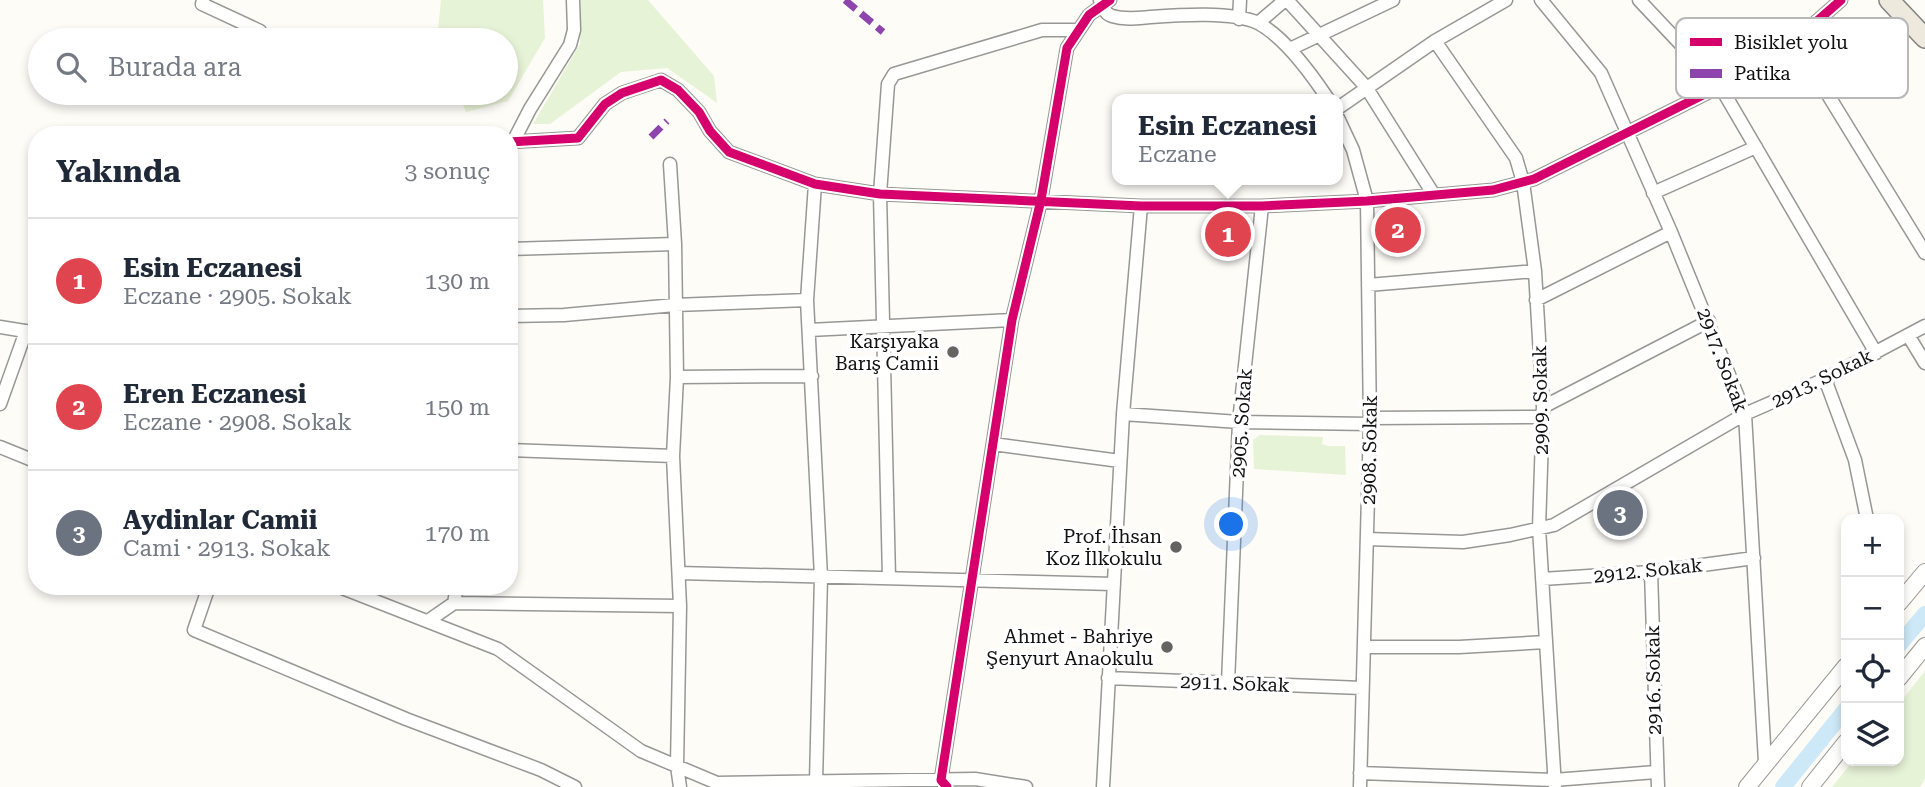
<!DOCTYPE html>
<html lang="tr">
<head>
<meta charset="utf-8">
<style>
  :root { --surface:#fff; --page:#f2f2f3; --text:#1f2937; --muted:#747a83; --line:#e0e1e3; --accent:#db2777 }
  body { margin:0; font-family:"Roboto Serif",serif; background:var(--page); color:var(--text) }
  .controls { position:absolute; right:21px; bottom:21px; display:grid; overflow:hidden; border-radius:14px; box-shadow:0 4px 10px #0003 }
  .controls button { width:63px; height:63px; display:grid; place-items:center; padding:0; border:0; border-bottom:2px solid var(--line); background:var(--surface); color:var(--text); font:35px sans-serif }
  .you { position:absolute; left:1232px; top:525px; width:24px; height:24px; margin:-18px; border:5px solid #fff; border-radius:50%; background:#1a73e8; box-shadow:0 0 0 10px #1a73e833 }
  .badge { display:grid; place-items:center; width:46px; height:46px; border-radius:50%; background:var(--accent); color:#fff; font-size:23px; font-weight:700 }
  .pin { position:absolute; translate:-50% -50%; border:4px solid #fff; box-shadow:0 2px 7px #0006 }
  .popup { position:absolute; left:1112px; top:94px; width:231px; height:91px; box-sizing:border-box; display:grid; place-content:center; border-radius:14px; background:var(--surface); filter:drop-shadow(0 2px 5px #0005); font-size:23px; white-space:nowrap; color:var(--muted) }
  .popup b { font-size:26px; color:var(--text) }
  .popup::after { content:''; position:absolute; left:50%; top:100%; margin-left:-14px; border:14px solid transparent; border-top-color:var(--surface) }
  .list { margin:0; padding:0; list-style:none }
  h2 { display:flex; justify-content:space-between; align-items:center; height:91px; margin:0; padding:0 28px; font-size:30px }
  h2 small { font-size:23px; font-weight:400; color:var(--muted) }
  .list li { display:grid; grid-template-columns:46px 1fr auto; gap:21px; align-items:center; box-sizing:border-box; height:126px; padding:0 28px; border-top:2px solid var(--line) }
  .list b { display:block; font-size:26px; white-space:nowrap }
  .list p { margin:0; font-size:23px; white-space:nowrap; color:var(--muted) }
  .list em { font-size:23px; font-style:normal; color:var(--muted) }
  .icon { flex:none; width:38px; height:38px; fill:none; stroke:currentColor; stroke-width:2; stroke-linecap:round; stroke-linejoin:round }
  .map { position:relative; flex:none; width:1925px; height:787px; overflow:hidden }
  .search { position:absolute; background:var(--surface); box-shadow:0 4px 10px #0003; left:28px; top:28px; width:490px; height:77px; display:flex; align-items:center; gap:18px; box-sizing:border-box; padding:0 24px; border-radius:38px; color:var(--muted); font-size:26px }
  .panel { position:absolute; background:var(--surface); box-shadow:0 4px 10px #0003; left:28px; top:126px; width:490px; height:469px; border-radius:28px }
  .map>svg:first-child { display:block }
  .green { fill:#e7f3d7 }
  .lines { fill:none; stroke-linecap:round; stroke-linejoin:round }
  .canal { stroke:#cde8f7; stroke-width:16 }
  .minor-casing { stroke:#979795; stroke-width:15 }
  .tertiary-casing { stroke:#979795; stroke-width:18 }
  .primary-casing { stroke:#858482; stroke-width:22 }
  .minor { stroke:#fffffe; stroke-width:12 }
  .tertiary { stroke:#fffffe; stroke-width:16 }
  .primary { stroke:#ede9dc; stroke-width:19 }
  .quiet { stroke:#8e44ad; stroke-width:7; stroke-dasharray:14 7; stroke-linecap:butt }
  .cycleway-casing { stroke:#fff; stroke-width:13 }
  .cycleway { stroke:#d6006c; stroke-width:9 }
  .poi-dot { fill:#646362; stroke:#fff; stroke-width:2.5 }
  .labels { text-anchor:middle; stroke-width:7; stroke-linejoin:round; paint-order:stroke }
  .poi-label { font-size:19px; fill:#111; stroke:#fff; text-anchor:end }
  .street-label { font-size:19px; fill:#111; stroke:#fff }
  .key { fill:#fff; stroke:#b8b8b8; stroke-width:2 }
  .key-label { font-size:19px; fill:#111 }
</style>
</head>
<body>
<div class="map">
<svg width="1925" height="787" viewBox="0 0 1925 787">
  <rect width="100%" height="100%" fill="#fdfcf7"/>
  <path class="green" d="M441,0H543L545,38L508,101L466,112L458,93H506V40H437Z
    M581,0H648L714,76L717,103L667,68L621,72L550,124H533L580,44Z
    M1260,435L1323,437L1322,444L1328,446H1345L1346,475L1254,469L1253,440Z
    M1925,671V778L1920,787H1832L1853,761H1899V704Z"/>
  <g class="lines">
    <path class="canal" d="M1899,645L1925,614
      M1783,787L1846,709"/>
    <g class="minor-casing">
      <path id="minor" d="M203,0L202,4L260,31
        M1100,0C1102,7 1105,14 1112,16C1125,20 1138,18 1150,17C1178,15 1233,11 1258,23C1284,37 1312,75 1328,99
        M1287,0L1366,87L1434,195
        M1541,0L1601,73L1671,232L1745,414L1765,762
        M1639,0L1720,86L1876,353
        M1239,19L1240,0
        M1258,23L1285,0
        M1435,41L1516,158L1523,182L1535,271L1543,407L1539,528L1555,787
        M1795,41L1925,253
        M1290,49L1393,0
        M1338,108L1435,41L1506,0
        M1338,118L1353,150L1367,201L1370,424L1360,787
        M509,142L578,138L605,104L622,93L661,80L678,90L699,112L710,131L729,152L815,184L880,194L1141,206H1262L1367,201L1493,190L1534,179L1709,92L1784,50L1841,0
        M513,142L530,109L570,45L574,30L573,0
        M670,164L675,244L677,377L673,456L680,606L677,766L680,787
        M815,184L807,300L821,577L816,782
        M1653,193L1756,147
        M509,249L675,244
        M1368,285L1535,271
        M1536,300L1671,232
        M509,316L564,315L675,305L807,300
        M0,327L37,333
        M809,330L1012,320
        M1908,335L1925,363
        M677,377L812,376
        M1825,379L1855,460L1867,519
        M0,404L26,331
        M1543,407L1709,321
        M1123,414L1239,422L1370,424
        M1370,418L1543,417
        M993,444L1120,461
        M0,447L37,462
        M509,450L673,456
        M1367,539L1463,542L1510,535L1554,525L1745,414L1825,379L1925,326
        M1651,572L1658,787
        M679,573L1114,584
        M889,578L880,194L888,84L894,74L1042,30H1077
        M1542,579L1651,572L1754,558
        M209,586L194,630L406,719L541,770L575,787
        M337,586L498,649L641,751L717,783L975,779L1026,787
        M454,603L457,586
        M428,621L454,603L680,606
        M1364,647H1459L1546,642
        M1108,678L1362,688
        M1228,683L1239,422L1262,206
        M1360,773L1554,780L1656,772
        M947,787L941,780L1012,320L1041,200L1067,48L1089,15L1110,0
        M1103,787L1123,414L1141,206"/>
    </g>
    <g class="tertiary-casing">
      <path id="tertiary" d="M1899,603L1925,572
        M1899,678L1925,646
        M1747,787L1846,666
        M1810,787L1846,742"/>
    </g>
    <g class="primary-casing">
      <path id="primary" d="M1889,0L1925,38"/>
    </g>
    <use href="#minor" class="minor"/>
    <use href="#tertiary" class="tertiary"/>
    <use href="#primary" class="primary"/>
    <path class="quiet" d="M845,0L883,32
      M651,137L667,121"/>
    <g class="cycleway-casing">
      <path id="cycleway" d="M509,142L578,138L605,104L622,93L661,80L678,90L699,112L710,131L729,152L815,184L880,194L1141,206H1262L1367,201L1493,190L1534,179L1709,92L1784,50L1841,0
        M947,787L941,780L1012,320L1041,200L1067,48L1089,15L1110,0"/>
    </g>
    <use href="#cycleway" class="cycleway"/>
  </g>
  <g class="poi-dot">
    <circle cx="953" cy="352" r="7"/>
    <circle cx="1176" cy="547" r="7"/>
    <circle cx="1167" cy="647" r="7"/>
  </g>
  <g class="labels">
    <g class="poi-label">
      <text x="939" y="348">Karşıyaka<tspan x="939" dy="22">Barış Camii</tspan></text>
      <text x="1162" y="543">Prof. İhsan<tspan x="1162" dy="22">Koz İlkokulu</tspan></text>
      <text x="1153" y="643">Ahmet - Bahriye<tspan x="1153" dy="22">Şenyurt Anaokulu</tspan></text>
    </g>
    <g class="street-label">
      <text transform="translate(1723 360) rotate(69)" y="7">2917. Sokak</text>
      <text transform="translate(1822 378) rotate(-26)" y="7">2913. Sokak</text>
      <text transform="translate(1540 400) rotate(-91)" y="7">2909. Sokak</text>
      <text transform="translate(1241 423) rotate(-86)" y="7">2905. Sokak</text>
      <text transform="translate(1369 450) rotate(-89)" y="7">2908. Sokak</text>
      <text transform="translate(1648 570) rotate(-6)" y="7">2912. Sokak</text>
      <text transform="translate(1653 680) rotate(-91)" y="7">2916. Sokak</text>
      <text transform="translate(1235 683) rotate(2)" y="7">2911. Sokak</text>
    </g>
  </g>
  <rect x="1676" y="18" width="232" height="80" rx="10" class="key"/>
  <rect x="1690" y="38" width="32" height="8" fill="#d6006c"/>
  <rect x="1690" y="69" width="32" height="9" fill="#8e44ad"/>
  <g class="key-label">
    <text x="1734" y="49">Bisiklet yolu</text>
    <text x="1734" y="80">Patika</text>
  </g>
</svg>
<div class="controls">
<button>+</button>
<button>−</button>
<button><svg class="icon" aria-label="locate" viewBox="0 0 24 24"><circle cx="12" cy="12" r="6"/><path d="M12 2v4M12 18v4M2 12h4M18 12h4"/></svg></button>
<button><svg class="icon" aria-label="layers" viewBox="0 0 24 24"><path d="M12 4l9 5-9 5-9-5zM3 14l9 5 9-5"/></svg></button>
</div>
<div class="you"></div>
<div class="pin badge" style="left:1228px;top:234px;background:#e0444e">1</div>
<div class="popup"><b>Esin Eczanesi</b>Eczane</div>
<div class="pin badge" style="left:1398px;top:230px;background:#e0444e">2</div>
<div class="pin badge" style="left:1620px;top:513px;background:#6b7280">3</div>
<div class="search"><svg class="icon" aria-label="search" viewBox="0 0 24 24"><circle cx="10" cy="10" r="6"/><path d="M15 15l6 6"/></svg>Burada ara</div>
<section class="panel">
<h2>Yakında<small>3 sonuç</small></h2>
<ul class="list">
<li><span class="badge" style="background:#e0444e">1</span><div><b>Esin Eczanesi</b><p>Eczane · 2905. Sokak</p></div><em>130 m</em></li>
<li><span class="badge" style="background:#e0444e">2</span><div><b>Eren Eczanesi</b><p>Eczane · 2908. Sokak</p></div><em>150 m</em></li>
<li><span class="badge" style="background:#6b7280">3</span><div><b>Aydinlar Camii</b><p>Cami · 2913. Sokak</p></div><em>170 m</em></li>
</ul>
</section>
</div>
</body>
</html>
